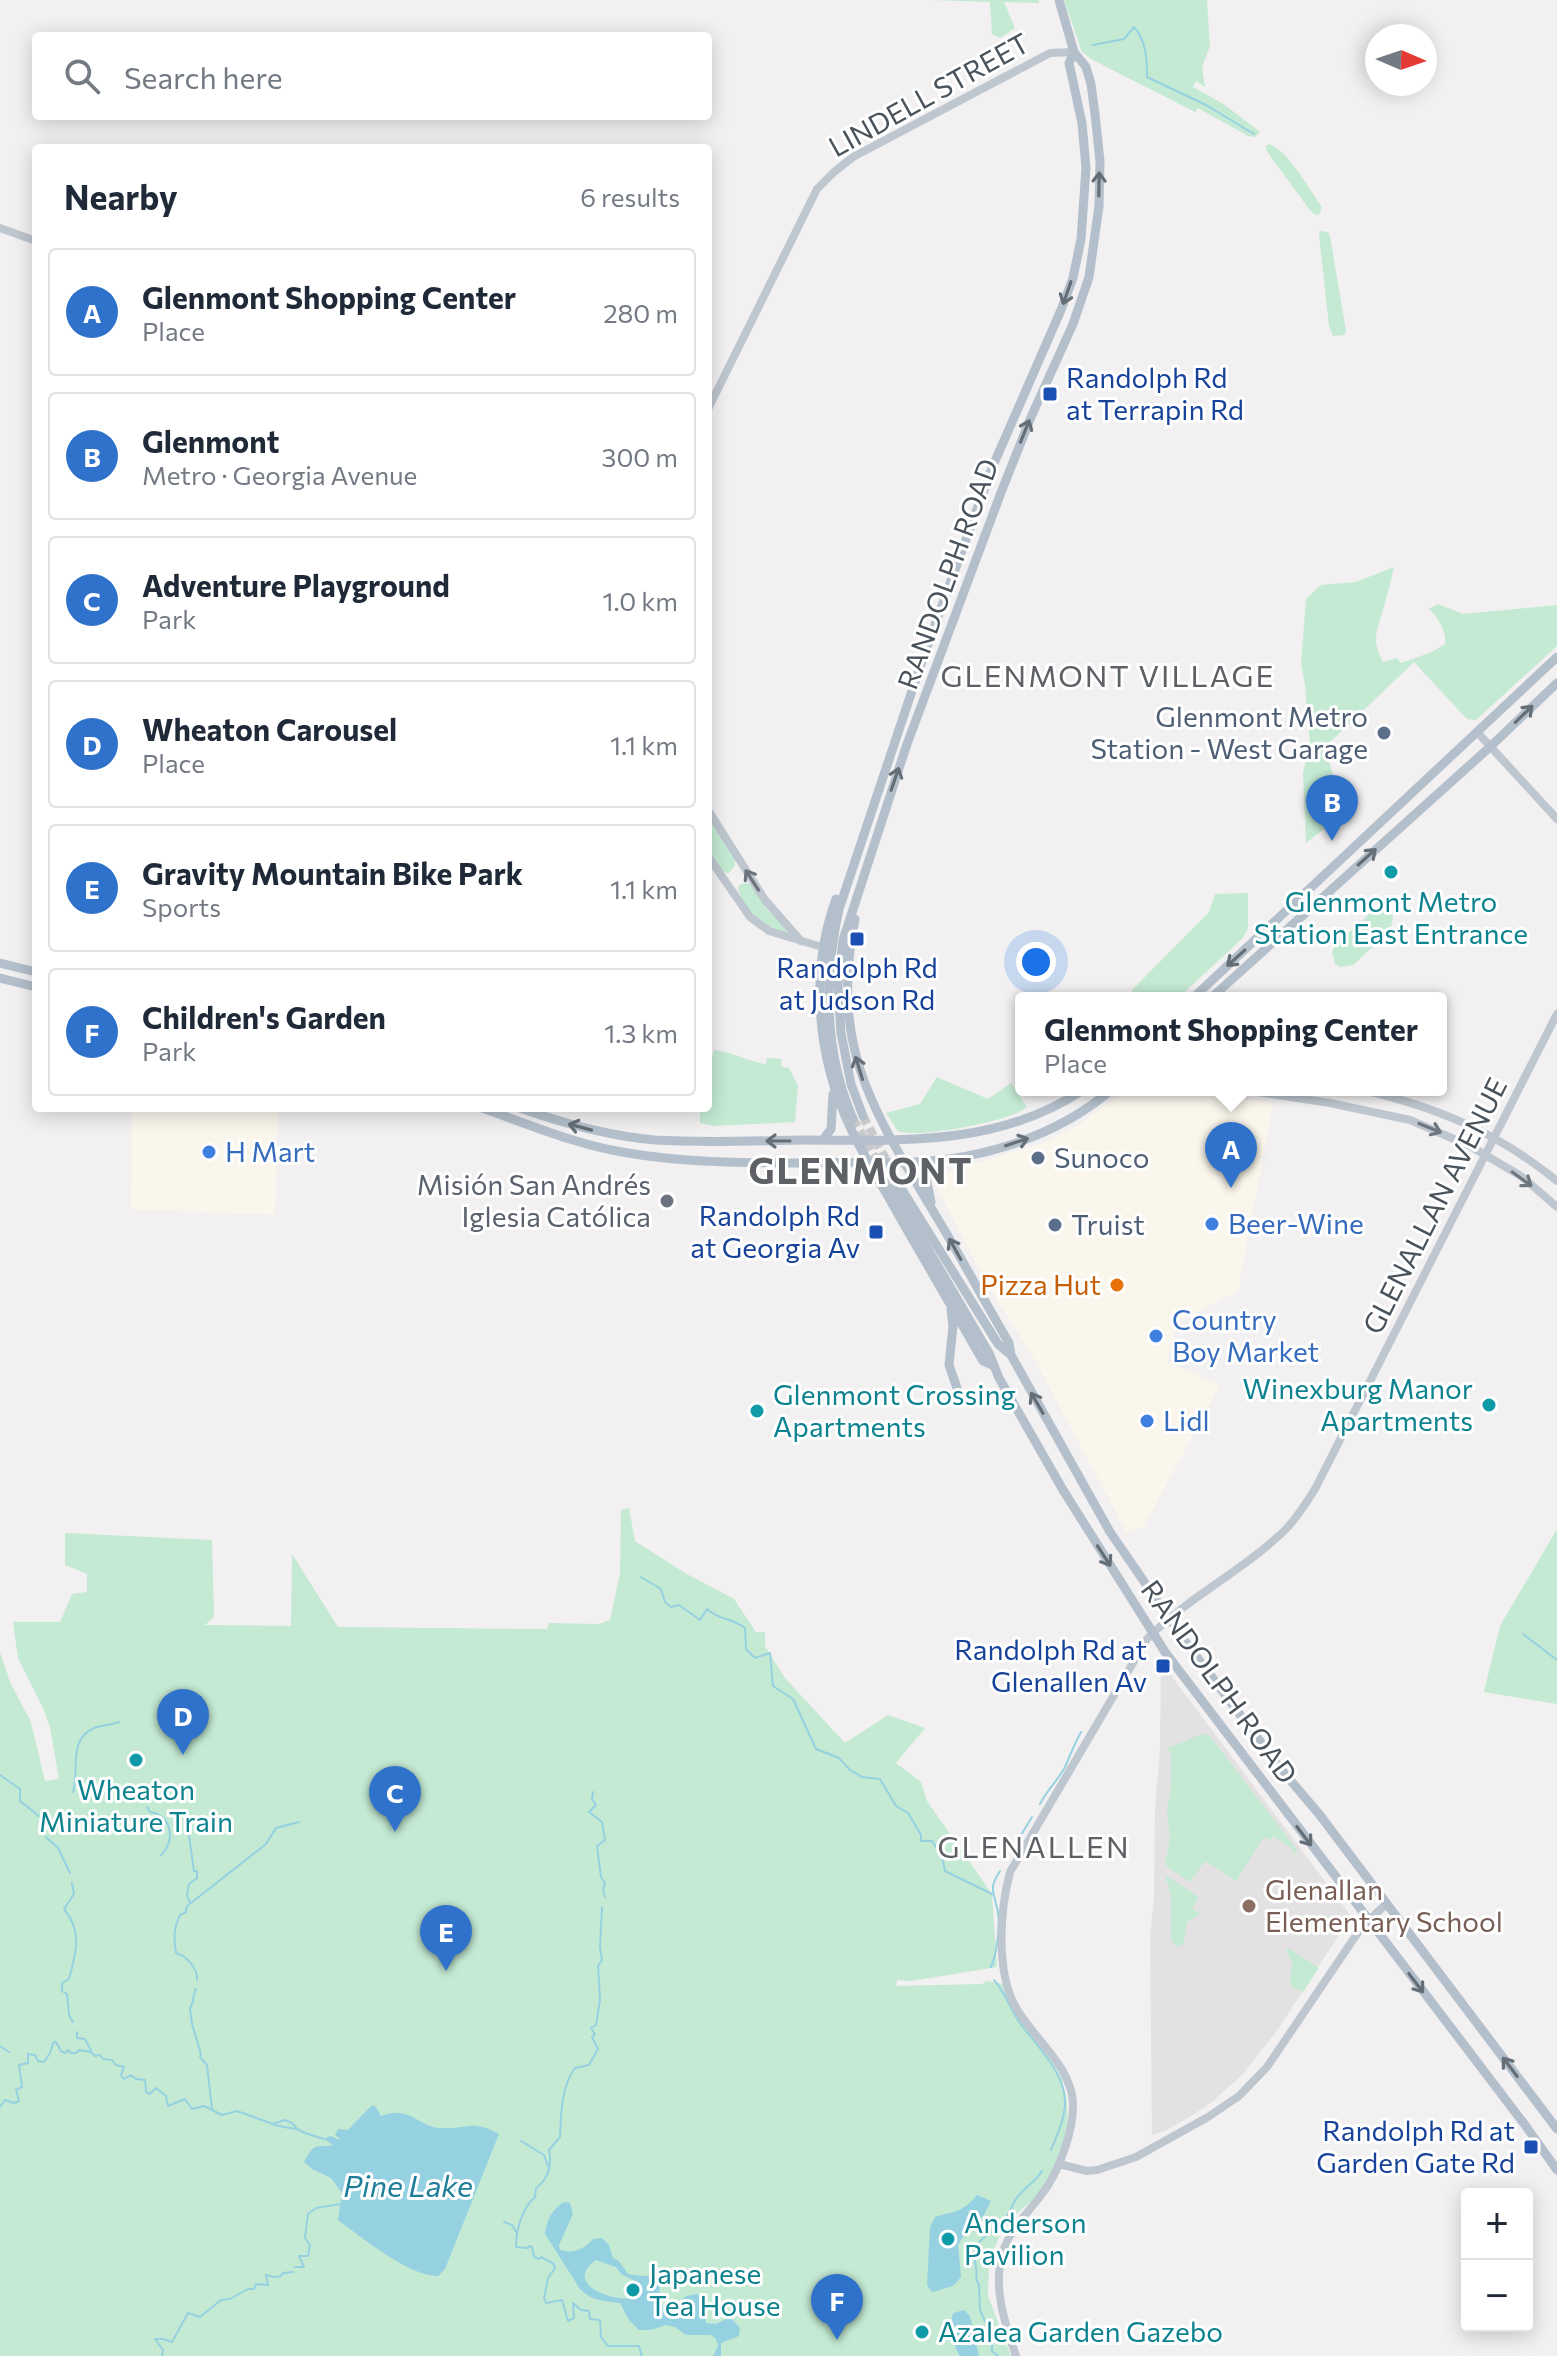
<!DOCTYPE html>
<html lang="en">
<head>
<meta charset="utf-8">
<style>
  :root { --surface:#fff; --page:#f2f2f3; --text:#1f2937; --muted:#747a83; --line:#e0e1e3; --accent:#2f72cc }
  body { margin:0; font-family:Commissioner,sans-serif; background:var(--page); color:var(--text) }
  .controls { position:absolute; right:24px; bottom:24px; display:grid; overflow:hidden; border-radius:8px; box-shadow:0 4px 20px #0003 }
  .controls button { width:72px; height:72px; display:grid; place-items:center; padding:0; border:0; border-bottom:2px solid var(--line); background:var(--surface); color:var(--text); font:40px sans-serif }
  .compass { position:absolute; left:1365px; top:24px; width:72px; height:72px; border-radius:50%; background:var(--surface); box-shadow:0 4px 20px #0003; rotate:92deg }
  .you { position:absolute; left:1036px; top:962px; width:28px; height:28px; margin:-20px; border:6px solid #fff; border-radius:50%; background:#1a73e8; box-shadow:0 0 0 12px #1a73e833 }
  .badge { display:grid; place-items:center; width:52px; height:52px; border-radius:50%; background:var(--accent); color:#fff; font-size:26px; font-weight:700 }
  .pin { position:absolute; translate:-50% -66px; filter:drop-shadow(0 2px 4px #0008) }
  .pin::after { content:''; position:absolute; top:42px; width:28px; height:24px; background:inherit; clip-path:polygon(0 0,100% 0,50% 100%) }
  .popup { position:absolute; left:1015px; top:992px; width:432px; height:104px; box-sizing:border-box; display:grid; place-content:center; border-radius:8px; background:var(--surface); filter:drop-shadow(0 2px 6px #0005); font-size:26px; white-space:nowrap; color:var(--muted) }
  .popup b { font-size:30px; color:var(--text) }
  .popup::after { content:''; position:absolute; left:50%; top:100%; margin-left:-16px; border:16px solid transparent; border-top-color:var(--surface) }
  .list { margin:0; padding:0; list-style:none }
  h2 { display:flex; justify-content:space-between; align-items:center; height:104px; margin:0; padding:0 32px; font-size:34px }
  h2 small { font-size:26px; font-weight:400; color:var(--muted) }
  .list li { display:grid; grid-template-columns:52px 1fr auto; gap:24px; align-items:center; box-sizing:border-box; height:128px; margin:0 16px 16px; padding:0 16px; border:2px solid var(--line); border-radius:8px }
  .list b { display:block; font-size:30px; white-space:nowrap }
  .list p { margin:0; font-size:26px; white-space:nowrap; color:var(--muted) }
  .list em { font-size:26px; font-style:normal; color:var(--muted) }
  .icon { flex:none; width:44px; height:44px; fill:none; stroke:currentColor; stroke-width:2; stroke-linecap:round; stroke-linejoin:round }
  .map { position:relative; flex:none; width:1557px; height:2356px; overflow:hidden }
  .search { position:absolute; background:var(--surface); box-shadow:0 4px 20px #0003; left:32px; top:32px; width:680px; height:88px; display:flex; align-items:center; gap:20px; box-sizing:border-box; padding:0 28px; border-radius:8px; color:var(--muted); font-size:30px }
  .panel { position:absolute; background:var(--surface); box-shadow:0 4px 20px #0003; left:32px; top:144px; width:680px; height:968px; border-radius:8px }
  .map>svg:first-child { display:block }
  .commercial { fill:#faf6ec }
  .education { fill:#e3e1e1 }
  .green { fill:#c4ead3 }
  .water { fill:#96d1e1; fill-rule:evenodd }
  .lines { fill:none; stroke-linecap:round; stroke-linejoin:round }
  .stream { stroke:#96d1e1; stroke-width:2 }
  .primary-tunnel { stroke:#c8c9cb; stroke-width:9; stroke-dasharray:9 4.5; stroke-linecap:butt }
  .secondary { stroke:#bec6cf; stroke-width:8 }
  .primary { stroke:#b3bfcb; stroke-width:9 }
  .oneway { stroke:#646e77 }
  .oneway2 { stroke:#6d767e }
  .transit-dot { fill:#1a4fb4; stroke:#fff; stroke-width:3 }
  .service-dot { fill:#5c6f8a; stroke:#fff; stroke-width:3 }
  .culture-dot { fill:#0f9aa8; stroke:#fff; stroke-width:3 }
  .shop-dot { fill:#3f7fe0; stroke:#fff; stroke-width:3 }
  .worship-dot { fill:#6b7280; stroke:#fff; stroke-width:3 }
  .food-dot { fill:#e8710a; stroke:#fff; stroke-width:3 }
  .education-dot { fill:#8d6e63; stroke:#fff; stroke-width:3 }
  .labels { text-anchor:middle; stroke-width:6; stroke-linejoin:round; paint-order:stroke }
  .street-label { font-size:28px; fill:#4a535b; stroke:#fff }
  .transit-label { font-size:28px; fill:#164399; stroke:#fff; text-anchor:end }
  .service-label { font-size:28px; fill:#4e5e75; stroke:#fff; text-anchor:start }
  .culture-label { font-size:28px; fill:#0d838f; stroke:#fff; text-anchor:start }
  .shop-label { font-size:28px; fill:#366cbe; stroke:#fff; text-anchor:start }
  .worship-label { font-size:28px; fill:#5b616d; stroke:#fff; text-anchor:end }
  .food-label { font-size:28px; fill:#c56008; stroke:#fff; text-anchor:end }
  .education-label { font-size:28px; fill:#785e54; stroke:#fff; text-anchor:start }
  .neighbourhood-label { font-size:30px; letter-spacing:2px; fill:#5d6064; stroke:#fff }
  .water-label { font-size:30px; font-style:italic; fill:#1e7e9a; stroke:#fff }
  .district-label { font-size:36px; font-weight:bold; letter-spacing:2px; fill:#5d6064; stroke:#fff }
</style>
</head>
<body>
<div class="map">
<svg width="1557" height="2356" viewBox="0 0 1557 2356">
  <rect width="100%" height="100%" fill="#f2f0f0"/>
  <path class="commercial" d="M1132,1090H1189L1273,1104L1238,1291L1177,1322L1167,1362L1220,1385L1144,1526L1127,1533L1032,1355L987,1284L935,1184L946,1172L1043,1143L1078,1125L1123,1093Z
    M132,1108H278L275,1215L131,1209Z"/>
  <path class="education" d="M1161,1662L1351,1916L1279,2028L1243,2074L1212,2102L1191,2116L1165,2131L1152,2135L1150,1936L1154,1897L1155,1809L1160,1748Z"/>
  <path class="green" d="M932,0H1038L1039,3L1004,2L1015,28L1000,38L992,34L990,2Z
    M1064,0H1207L1210,46L1202,67L1205,87L1196,81L1193,87L1225,105L1260,132L1255,137L1248,136L1198,108L1195,112L1091,59L1082,52Z
    M1269,144C1288,150 1310,191 1322,207L1319,215L1314,214L1309,209L1266,150V146Z
    M1320,231L1328,232L1330,236L1346,331L1344,335L1333,336L1329,326L1319,235Z
    M1394,567C1391,580 1388,593 1384,606C1378,629 1370,638 1383,662L1397,658L1401,663L1432,652L1445,644C1447,632 1438,617 1429,609L1438,604L1463,614L1557,605V646L1476,720L1467,719L1414,662L1325,747L1338,793L1324,829L1306,843L1303,773L1310,744L1305,685L1301,663L1306,599L1321,585L1356,582Z
    M708,817L735,859V866L729,873L723,872L708,850Z
    M745,883L750,884L766,908L787,930L786,933C763,927 746,912 738,889L739,885Z
    M1248,893V928L1243,938L1178,998H1134L1132,990L1209,912L1215,894Z
    M1383,908L1391,912L1393,917L1390,931L1353,965L1340,967L1335,964L1332,952L1336,944L1375,909Z
    M714,1050C733,1052 747,1061 766,1064L767,1058L782,1059L781,1067L789,1068L798,1086L795,1122L714,1126L700,1123V1108H708V1071Z
    M937,1077L988,1099L1011,1083L1027,1107C1013,1121 916,1139 898,1131L886,1113L920,1104Z
    M629,1508L635,1541L685,1573L734,1599L756,1632H765V1646L785,1678L845,1743L888,1715L925,1728L896,1763L921,1782L927,1801L992,1894L997,1967L911,1981L897,1980L896,1986L982,1984L987,1981L1004,1984L1062,2078L1067,2102L1068,2126L1067,2146L1036,2199L1024,2207L1002,2230L989,2262L988,2296L1011,2356H0V1652L10,1682L31,1722L45,1781L59,1779L50,1727L43,1708L18,1658L13,1622H60L72,1594L87,1592V1574L65,1565V1533L212,1540L214,1617L205,1625L291,1626L292,1554L338,1627L547,1629L549,1623L599,1624L610,1620L620,1573L621,1510Z
    M1557,1529V1704L1484,1692L1500,1626Z
    M1202,1734L1209,1735L1298,1851L1292,1855L1294,1850L1274,1836L1270,1840L1264,1837L1236,1881L1205,1861L1190,1882L1165,1865L1170,1838L1167,1811L1171,1789V1753L1166,1748C1172,1748 1192,1737 1202,1734Z
    M1165,1875L1199,1897L1192,1908L1200,1914L1187,1922L1184,1942L1179,1947L1171,1941V1896Z
    M1288,1948L1319,1968L1303,1992L1294,1988L1290,1983L1292,1963L1286,1949Z"/>
  <path class="water" d="M372,2105L376,2107L381,2116C411,2104 418,2128 442,2128C469,2129 472,2119 499,2134L445,2269L438,2276C410,2277 360,2236 338,2220L342,2193L331,2178L312,2169L304,2162C315,2142 314,2148 333,2145L324,2139L330,2136L341,2140L335,2135L338,2129L348,2130Z
    M977,2195L991,2201L984,2215L966,2232L958,2245L961,2277L953,2286L932,2292L927,2285L930,2227L935,2217C955,2211 962,2213 977,2195Z
    M564,2202L570,2203L573,2214L559,2245L560,2250C574,2254 584,2249 593,2239L602,2238L609,2245L613,2258L619,2261L628,2274L644,2276L656,2275L659,2278L660,2302L665,2309L670,2310L686,2296L697,2294L703,2298L706,2323L716,2324L728,2318L733,2320L740,2328L739,2336L721,2343V2356H713L718,2346L716,2339L711,2335H686L675,2327L666,2325L651,2330H639L629,2320L620,2303C604,2301 592,2301 580,2289L545,2234C547,2220 551,2210 564,2202ZM596,2260L616,2267L621,2274L633,2280L636,2288L632,2298C611,2302 563,2283 596,2260Z
    M964,2310L970,2316L979,2356H960C952,2342 949,2329 953,2313Z"/>
  <g class="lines">
    <path class="stream" d="M1093,45L1124,39L1134,27C1146,40 1147,59 1147,77L1206,105L1254,134
      M641,1577L661,1589L665,1602L671,1607L679,1605L700,1620L707,1609C722,1622 731,1617 745,1628L746,1649L755,1658L770,1653L773,1686L793,1699L816,1749L839,1758L850,1770L862,1777L880,1779L896,1806L908,1813L921,1835V1841H932L942,1857L945,1871L992,1894
      M1523,1634L1557,1660
      M0,1775L20,1789V1801L44,1820L45,1825
      M73,1792C80,1771 67,1740 94,1728C102,1725 111,1725 119,1722
      M593,1792L592,1799L596,1805L589,1812L602,1822L605,1840L597,1846L601,1877L605,1883L603,1890L605,1897
      M1040,1804C1047,1790 1058,1780 1065,1767C1070,1755 1075,1743 1081,1732
      M147,1807L150,1812C172,1815 176,1841 161,1855
      M187,1821L194,1871H197V1878L189,1884L187,1895L190,1903L186,1908V1912L180,1915C173,1929 174,1938 176,1953C187,1956 198,1969 197,1980
      M46,1837L58,1848L70,1873
      M1018,1840L1032,1817
      M72,1883L74,1894L64,1909C83,1932 76,1953 69,1979L62,1983V1991L67,1994L69,2015L73,2022
      M191,1903L266,1844L276,1828L299,1822
      M602,1907L600,1947L602,1960L598,1966L600,2000L596,2025L591,2028L595,2034L592,2037L598,2049L589,2065L575,2068C561,2087 561,2114 560,2137L549,2150C552,2164 549,2179 536,2188L535,2197C522,2208 516,2230 516,2247L528,2248L529,2246L532,2247L534,2257L539,2259L541,2257L554,2264L555,2268L548,2278L544,2298L546,2303L562,2300L568,2321L574,2318L573,2303L581,2310L589,2311L590,2319L600,2320L601,2337L608,2346H639L642,2356
      M991,1967C997,1954 1001,1922 997,1908C993,1890 989,1888 1000,1871
      M994,1980C1006,1993 1010,2009 1020,2023C1036,2045 1065,2072 1065,2102C1065,2119 1057,2135 1051,2150
      M196,1989C192,1995 195,2001 190,2008L192,2024L201,2054L200,2057L207,2065L212,2109
      M77,2032V2038L85,2039L91,2051
      M0,2046L9,2052
      M0,2107L5,2100L14,2103L19,2101L16,2090L22,2087L19,2065L28,2063V2054L35,2055L38,2061L44,2062L50,2053L53,2043L56,2042L61,2051L65,2053L68,2050L71,2053H76L79,2050L91,2052L95,2056L100,2055L103,2059L112,2060L116,2065L124,2067L121,2075L124,2079L131,2075L136,2079L145,2080L146,2092L150,2094L156,2088L166,2096L168,2106L185,2099L192,2109L204,2106L222,2115L237,2111L273,2124L285,2120L292,2123L297,2129L305,2133L324,2139
      M274,2125L295,2129
      M521,2141L544,2155L548,2166
      M504,2222L512,2225L517,2233
      M295,2267H304L299,2256H308L310,2245L305,2238L308,2214L316,2208L341,2204
      M162,2356L163,2350L155,2339H163L172,2342L188,2313L200,2317L221,2300L230,2299L248,2289H254L256,2284L268,2285L266,2275L274,2277L281,2276L283,2273L293,2272
      M998,2356L992,2351V2337L980,2310L979,2285L976,2279C979,2268 971,2258 976,2248C980,2237 992,2233 1000,2226C1008,2219 1010,2208 1016,2199C1024,2187 1035,2183 1042,2171"/>
    <path class="primary-tunnel" d="M863,1116L899,1185
      M853,1119L892,1188"/>
    <path class="secondary" d="M0,228L36,241
      M708,409L817,189L834,172L853,157L1050,53L1074,52
      M1477,732L1557,819
      M708,810L765,900L801,941
      M708,856L750,917L769,931L822,947
      M1244,1090L1330,1103L1410,1120L1470,1146L1521,1176L1557,1207
      M1364,1090C1438,1108 1497,1132 1557,1181
      M1059,2164L1087,2171L1097,2170L1136,2157L1208,2117L1239,2096L1267,2067L1361,1928L1386,1904
      M1016,2356C1005,2324 993,2289 1002,2255C1008,2231 1028,2213 1042,2194C1059,2172 1074,2130 1073,2103C1071,2064 1031,2037 1014,2004C996,1968 1000,1910 1010,1872L1147,1639C1188,1597 1243,1571 1285,1530C1297,1518 1306,1503 1315,1489L1557,1014"/>
    <path class="primary" d="M836,899C809,973 817,1058 851,1129C862,1153 876,1175 889,1198C920,1253 952,1307 983,1361L994,1366
      M855,919C829,1050 875,1113 939,1221C963,1261 985,1302 1009,1343L1011,1355
      M0,963L36,972
      M0,978L36,987
      M1193,998L1557,657
      M1211,998L1491,746L1557,683
      M482,1108C528,1124 574,1144 622,1152C683,1163 748,1163 810,1163C845,1162 880,1164 914,1162C984,1159 1057,1136 1111,1090
      M520,1108C565,1124 608,1136 655,1140C704,1143 754,1141 803,1140C901,1140 997,1147 1083,1090
      M863,1116L851,1084L841,1033L838,985L843,940L907,744L1002,490L1031,417L1073,324L1089,277L1099,206L1100,161L1095,114L1091,84L1086,67L1074,52L1059,0
      M853,1119C824,1051 823,981 839,909L924,655L992,468L1061,310L1073,278L1081,239L1086,168L1082,123L1069,63L1074,52
      M823,1140L831,1129L833,1094
      M899,1185L998,1344L1011,1355L1110,1532L1187,1644L1280,1768L1319,1814L1557,2129
      M892,1188L989,1353L999,1378L1063,1490L1165,1652L1525,2125L1557,2170
      M931,1202L925,1173L927,1163L932,1161
      M951,1310L953,1326L949,1365L957,1388"/>
  </g>
  <defs><path id="oneway-shaft" d="M-6 0H5M1.5-3L5.5 0L1.5 3" fill="none" stroke-width="1.6" stroke-linecap="round" stroke-linejoin="round" transform="scale(2)"/></defs>
  <g class="oneway">
    <use href="#oneway-shaft" transform="translate(1099 184) rotate(-89)"/>
    <use href="#oneway-shaft" transform="translate(1067 293) rotate(109)"/>
    <use href="#oneway-shaft" transform="translate(1025 431) rotate(-68)"/>
    <use href="#oneway-shaft" transform="translate(1524 714) rotate(-44)"/>
    <use href="#oneway-shaft" transform="translate(895 779) rotate(-71)"/>
    <use href="#oneway-shaft" transform="translate(1367 857) rotate(-42)"/>
    <use href="#oneway-shaft" transform="translate(1236 958) rotate(138)"/>
    <use href="#oneway-shaft" transform="translate(859 1068) rotate(-107)"/>
    <use href="#oneway-shaft" transform="translate(580 1127) rotate(-165)"/>
    <use href="#oneway-shaft" transform="translate(778 1141) rotate(180)"/>
    <use href="#oneway-shaft" transform="translate(1017 1142) rotate(-18)"/>
    <use href="#oneway-shaft" transform="translate(955 1249) rotate(-119)"/>
    <use href="#oneway-shaft" transform="translate(1037 1403) rotate(-120)"/>
    <use href="#oneway-shaft" transform="translate(1104 1556) rotate(57)"/>
    <use href="#oneway-shaft" transform="translate(1304 1836) rotate(53)"/>
    <use href="#oneway-shaft" transform="translate(1416 1983) rotate(53)"/>
    <use href="#oneway-shaft" transform="translate(1510 2067) rotate(-127)"/>
  </g>
  <g class="oneway2">
    <use href="#oneway-shaft" transform="translate(752 880) rotate(-123)"/>
    <use href="#oneway-shaft" transform="translate(1430 1128) rotate(22)"/>
    <use href="#oneway-shaft" transform="translate(1522 1179) rotate(36)"/>
  </g>
  <g class="transit-dot">
    <rect x="1042" y="386" width="16" height="16" rx="4"/>
    <rect x="849" y="931" width="16" height="16" rx="4"/>
    <rect x="868" y="1224" width="16" height="16" rx="4"/>
    <rect x="1155" y="1658" width="16" height="16" rx="4"/>
    <rect x="1523" y="2139" width="16" height="16" rx="4"/>
  </g>
  <g class="service-dot">
    <circle cx="1384" cy="733" r="8"/>
    <circle cx="1038" cy="1158" r="8"/>
    <circle cx="1055" cy="1225" r="8"/>
  </g>
  <g class="culture-dot">
    <circle cx="1391" cy="872" r="8"/>
    <circle cx="1489" cy="1405" r="8"/>
    <circle cx="757" cy="1411" r="8"/>
    <circle cx="136" cy="1760" r="8"/>
    <circle cx="948" cy="2239" r="8"/>
    <circle cx="633" cy="2290" r="8"/>
    <circle cx="922" cy="2332" r="8"/>
  </g>
  <g class="shop-dot">
    <circle cx="209" cy="1152" r="8"/>
    <circle cx="1212" cy="1224" r="8"/>
    <circle cx="1156" cy="1336" r="8"/>
    <circle cx="1147" cy="1421" r="8"/>
  </g>
  <circle class="worship-dot" cx="667" cy="1201" r="8"/>
  <circle class="food-dot" cx="1117" cy="1285" r="8"/>
  <circle class="education-dot" cx="1249" cy="1906" r="8"/>
  <g class="labels">
    <g class="street-label">
      <text transform="translate(929 95) rotate(-29)" y="10">LINDELL STREET</text>
      <text transform="translate(948 574) rotate(-70)" y="10">RANDOLPH ROAD</text>
      <text transform="translate(1435 1206) rotate(-63)" y="10">GLENALLAN AVENUE</text>
      <text transform="translate(1219 1682) rotate(54)" y="10">RANDOLPH ROAD</text>
    </g>
    <g class="transit-label">
      <text x="1066" y="388" text-anchor="start">Randolph Rd<tspan x="1066" dy="32">at Terrapin Rd</tspan></text>
      <text x="857" y="978" text-anchor="middle">Randolph Rd<tspan x="857" dy="32">at Judson Rd</tspan></text>
      <text x="860" y="1226">Randolph Rd<tspan x="860" dy="32">at Georgia Av</tspan></text>
      <text x="1147" y="1660">Randolph Rd at<tspan x="1147" dy="32">Glenallen Av</tspan></text>
      <text x="1515" y="2141">Randolph Rd at<tspan x="1515" dy="32">Garden Gate Rd</tspan></text>
    </g>
    <g class="service-label">
      <text x="1368" y="727" text-anchor="end">Glenmont Metro<tspan x="1368" dy="32">Station - West Garage</tspan></text>
      <text x="1054" y="1168">Sunoco</text>
      <text x="1071" y="1235">Truist</text>
    </g>
    <g class="culture-label">
      <text x="1391" y="912" text-anchor="middle">Glenmont Metro<tspan x="1391" dy="32">Station East Entrance</tspan></text>
      <text x="1473" y="1399" text-anchor="end">Winexburg Manor<tspan x="1473" dy="32">Apartments</tspan></text>
      <text x="773" y="1405">Glenmont Crossing<tspan x="773" dy="32">Apartments</tspan></text>
      <text x="136" y="1800" text-anchor="middle">Wheaton<tspan x="136" dy="32">Miniature Train</tspan></text>
      <text x="964" y="2233">Anderson<tspan x="964" dy="32">Pavilion</tspan></text>
      <text x="649" y="2284">Japanese<tspan x="649" dy="32">Tea House</tspan></text>
      <text x="938" y="2342">Azalea Garden Gazebo</text>
    </g>
    <g class="shop-label">
      <text x="225" y="1162">H Mart</text>
      <text x="1228" y="1234">Beer-Wine</text>
      <text x="1172" y="1330">Country<tspan x="1172" dy="32">Boy Market</tspan></text>
      <text x="1163" y="1431">Lidl</text>
    </g>
    <g class="worship-label">
      <text x="651" y="1195">Misión San Andrés<tspan x="651" dy="32">Iglesia Católica</tspan></text>
    </g>
    <g class="food-label">
      <text x="1101" y="1295">Pizza Hut</text>
    </g>
    <g class="education-label">
      <text x="1265" y="1900">Glenallan<tspan x="1265" dy="32">Elementary School</tspan></text>
    </g>
    <g class="neighbourhood-label">
      <text x="1108" y="687">GLENMONT VILLAGE</text>
      <text x="1034" y="1858">GLENALLEN</text>
    </g>
    <g class="water-label">
      <text x="408" y="2197">Pine Lake</text>
    </g>
    <g class="district-label">
      <text x="861" y="1184">GLENMONT</text>
    </g>
  </g>
</svg>
<div class="controls">
<button>+</button>
<button>−</button>
</div>
<svg class="compass" viewBox="-18 -18 36 36"><path d="M0-13l5 13h-10z" fill="#e53935"/><path d="M0 13l5-13h-10z" fill="#747a83"/></svg>
<div class="you"></div>
<div class="pin badge" style="left:1231px;top:1188px">A</div>
<div class="popup"><b>Glenmont Shopping Center</b>Place</div>
<div class="pin badge" style="left:1332px;top:841px">B</div>
<div class="pin badge" style="left:395px;top:1832px">C</div>
<div class="pin badge" style="left:183px;top:1755px">D</div>
<div class="pin badge" style="left:446px;top:1971px">E</div>
<div class="pin badge" style="left:837px;top:2340px">F</div>
<div class="search"><svg class="icon" aria-label="search" viewBox="0 0 24 24"><circle cx="10" cy="10" r="6"/><path d="M15 15l6 6"/></svg>Search here</div>
<section class="panel">
<h2>Nearby<small>6 results</small></h2>
<ul class="list">
<li><span class="badge">A</span><div><b>Glenmont Shopping Center</b><p>Place</p></div><em>280 m</em></li>
<li><span class="badge">B</span><div><b>Glenmont</b><p>Metro · Georgia Avenue</p></div><em>300 m</em></li>
<li><span class="badge">C</span><div><b>Adventure Playground</b><p>Park</p></div><em>1.0 km</em></li>
<li><span class="badge">D</span><div><b>Wheaton Carousel</b><p>Place</p></div><em>1.1 km</em></li>
<li><span class="badge">E</span><div><b>Gravity Mountain Bike Park</b><p>Sports</p></div><em>1.1 km</em></li>
<li><span class="badge">F</span><div><b>Children's Garden</b><p>Park</p></div><em>1.3 km</em></li>
</ul>
</section>
</div>
</body>
</html>
